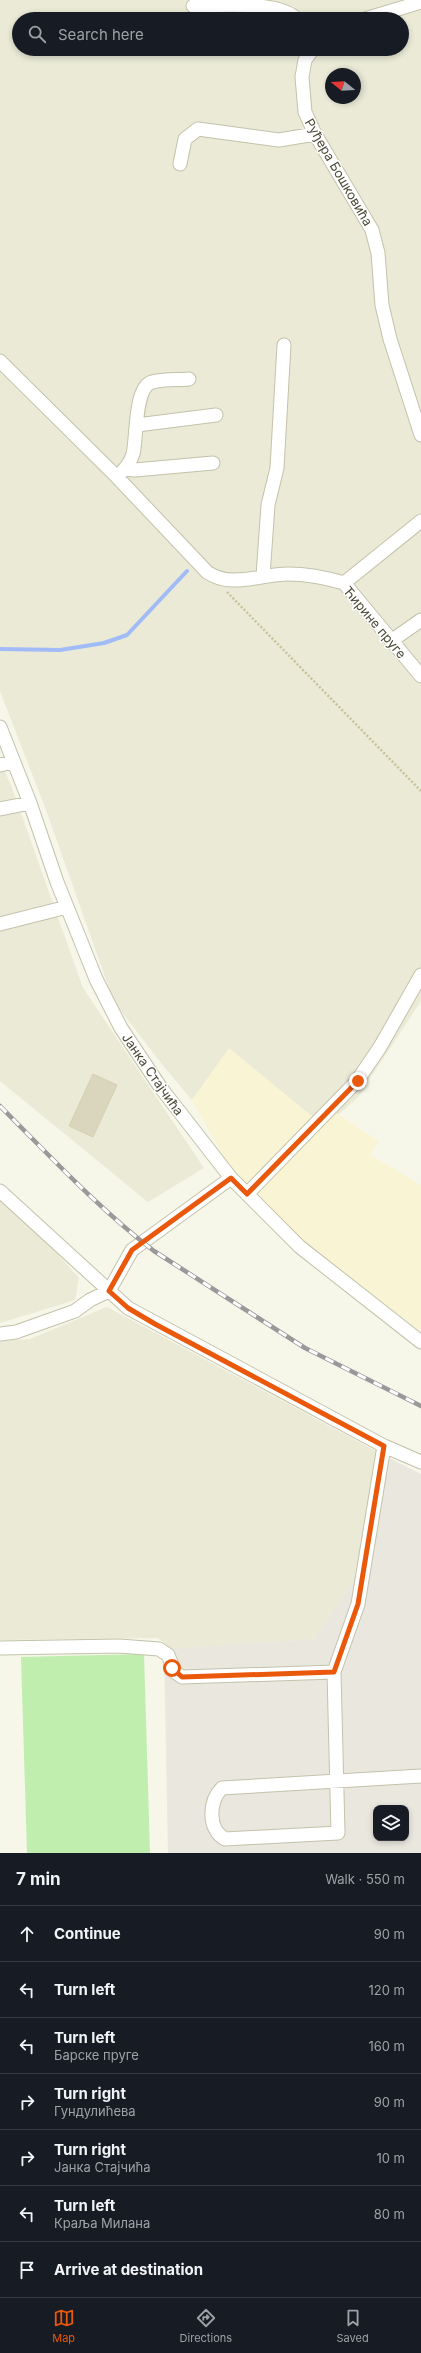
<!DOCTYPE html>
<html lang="en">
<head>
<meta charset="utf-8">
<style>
  :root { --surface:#171b24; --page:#20242c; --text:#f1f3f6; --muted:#9ea1a6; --line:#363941; --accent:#ea580c }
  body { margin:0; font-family:Inter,sans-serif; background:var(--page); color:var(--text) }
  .controls { position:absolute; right:12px; bottom:12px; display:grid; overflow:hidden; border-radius:8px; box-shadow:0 2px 6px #0003 }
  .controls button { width:36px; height:36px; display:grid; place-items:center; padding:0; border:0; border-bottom:1px solid var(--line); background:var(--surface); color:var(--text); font:20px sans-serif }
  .compass { position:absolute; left:325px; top:68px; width:36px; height:36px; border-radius:50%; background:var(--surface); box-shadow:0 2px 6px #0003; rotate:288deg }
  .stop { position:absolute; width:12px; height:12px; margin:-9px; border:3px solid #ea580c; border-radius:50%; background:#fff }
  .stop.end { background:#ea580c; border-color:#fff; box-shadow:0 1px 4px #0008 }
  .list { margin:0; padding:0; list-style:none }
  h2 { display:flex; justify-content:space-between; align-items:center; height:52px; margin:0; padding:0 16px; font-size:17px }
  h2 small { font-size:13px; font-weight:400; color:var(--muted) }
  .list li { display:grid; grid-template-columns:26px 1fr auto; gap:12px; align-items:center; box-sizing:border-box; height:56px; padding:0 16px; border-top:1px solid var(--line) }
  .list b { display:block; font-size:15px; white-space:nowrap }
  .list p { margin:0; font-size:13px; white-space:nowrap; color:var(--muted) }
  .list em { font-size:13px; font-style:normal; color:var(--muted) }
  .icon { flex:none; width:22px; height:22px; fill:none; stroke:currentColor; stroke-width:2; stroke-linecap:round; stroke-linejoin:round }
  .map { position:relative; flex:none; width:421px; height:1853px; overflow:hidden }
  .search { position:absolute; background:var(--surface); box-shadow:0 2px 6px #0003; left:12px; right:12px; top:12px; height:44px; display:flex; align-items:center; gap:10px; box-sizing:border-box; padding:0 14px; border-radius:22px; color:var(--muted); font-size:15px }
  .sheet { height:444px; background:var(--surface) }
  nav { display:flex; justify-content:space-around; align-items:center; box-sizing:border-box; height:56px; border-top:1px solid var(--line); background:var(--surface); font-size:11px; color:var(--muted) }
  nav a { display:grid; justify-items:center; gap:2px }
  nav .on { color:var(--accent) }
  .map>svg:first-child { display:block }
  .residential { fill:#eaead7; fill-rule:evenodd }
  .commercial { fill:#f9f4d3 }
  .industrial { fill:#e9e7de; fill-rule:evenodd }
  .green { fill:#bfeeaf }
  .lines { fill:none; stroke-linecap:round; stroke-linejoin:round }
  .stream { stroke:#a1bbf7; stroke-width:4 }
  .building { fill:#d9d6bd; stroke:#d4d1b0 }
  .minor-casing { stroke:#c3c2ab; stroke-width:15 }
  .path { stroke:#c6c39a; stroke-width:2.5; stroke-dasharray:2 2; stroke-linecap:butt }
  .minor { stroke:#fff; stroke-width:13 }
  .rail-casing { stroke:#999; stroke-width:4.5 }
  .rail { stroke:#fff; stroke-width:3; stroke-dasharray:9; stroke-linecap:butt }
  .route { stroke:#ea580c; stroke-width:5 }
  .labels { text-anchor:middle; stroke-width:3; stroke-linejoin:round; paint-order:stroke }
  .street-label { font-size:13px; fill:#4b4936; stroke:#fff }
</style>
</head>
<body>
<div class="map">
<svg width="421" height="1853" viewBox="0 0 421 1853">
  <rect width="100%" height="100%" fill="#f6f6e9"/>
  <path class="residential" d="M0,0H421V1001L358,1097L338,1115L328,1108L314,1118L229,1049L192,1100L165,1068L114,1002L46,810L0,691ZM19,19H402V49H19ZM331,74H355V98H331Z
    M0,762L11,785L83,988L204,1168L148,1202L0,1081Z
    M0,1189L79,1278L75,1300L0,1323Z
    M107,1307L387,1457L355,1579L314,1639L170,1649L158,1638L0,1640V1341L30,1339Z"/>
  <path class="commercial" d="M229,1048L314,1118L328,1108L379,1141L370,1155L421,1185V1331L305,1246L226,1161L192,1100Z"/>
  <path class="industrial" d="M387,1457L421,1474V1853H168L164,1649L314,1639L355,1579ZM376,1808H406V1838H376Z"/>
  <path class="green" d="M144,1654L150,1853H27L21,1657Z"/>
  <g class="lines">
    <path class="stream" d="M0,649L60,650L104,643L127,635L187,571"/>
  </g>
  <path class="building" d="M93,1074L117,1085L93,1137L69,1126Z"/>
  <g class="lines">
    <g class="minor-casing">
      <path id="minor" d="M193,6C221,6 278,0 297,19
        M365,19L421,2
        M313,49L305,60L302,77L305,112L315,134L372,230L378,253L382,305L390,339L421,435
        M180,164L185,139L198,129L279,140L315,134
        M0,361L117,477L207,572C232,589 260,574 288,574C306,574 327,578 344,583L421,676
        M137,425L216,415
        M125,469L135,470L213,463
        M117,477C124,470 130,464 133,454C137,439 134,387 152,382C163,379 177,380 189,379
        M263,576L268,505L277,468L284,345
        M344,583L421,521
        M391,641L421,620
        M0,727L30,803L57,882L96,979L121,1028L161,1088L231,1178L300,1247L421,1342
        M0,765L14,762
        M0,809L30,803
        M0,924L67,907
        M0,1191L128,1308L384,1446L421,1462
        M247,1194L357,1081L380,1047L421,975
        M0,1334L16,1332L75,1311L90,1300L109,1291L132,1250L231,1178
        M384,1446L358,1604L334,1672L338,1833L225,1839C207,1829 209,1801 222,1788L421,1776
        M0,1648L119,1646L159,1649L168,1655L175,1672L182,1677L334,1672"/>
    </g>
    <path class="path" d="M227,592L421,791"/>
    <use href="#minor" class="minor"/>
    <g class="rail-casing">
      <path id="rail" d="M0,1106C50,1156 98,1208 154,1251L305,1348L421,1406"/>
    </g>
    <use href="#rail" class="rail"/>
  </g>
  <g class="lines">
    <path class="route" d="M172,1668L182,1677L334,1672L358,1604L384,1446L155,1324L128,1308L109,1291L132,1250L231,1178L247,1194L358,1081"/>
  </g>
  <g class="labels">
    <g class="street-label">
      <text transform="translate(339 172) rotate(60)" y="5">Руђера Бошковића</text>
      <text transform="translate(375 622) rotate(50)" y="5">Ћирине пруге</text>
      <text transform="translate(153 1074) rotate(55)" y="5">Јанка Стајчића</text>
    </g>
  </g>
</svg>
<div class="controls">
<button><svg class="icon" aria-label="layers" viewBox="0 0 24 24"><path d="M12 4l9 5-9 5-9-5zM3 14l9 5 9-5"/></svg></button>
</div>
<svg class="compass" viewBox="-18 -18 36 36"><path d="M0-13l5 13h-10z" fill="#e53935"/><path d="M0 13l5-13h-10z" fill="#9ea1a6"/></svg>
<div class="stop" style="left:172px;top:1668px"></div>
<div class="stop end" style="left:358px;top:1081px"></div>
<div class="search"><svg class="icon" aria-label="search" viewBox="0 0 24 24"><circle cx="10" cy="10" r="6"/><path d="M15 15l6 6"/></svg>Search here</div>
</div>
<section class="sheet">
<h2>7 min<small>Walk · 550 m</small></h2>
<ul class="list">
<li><svg class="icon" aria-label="ahead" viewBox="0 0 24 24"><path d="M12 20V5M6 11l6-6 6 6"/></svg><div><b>Continue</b></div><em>90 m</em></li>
<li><svg class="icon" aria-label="left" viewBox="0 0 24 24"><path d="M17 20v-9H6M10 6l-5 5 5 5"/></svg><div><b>Turn left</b></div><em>120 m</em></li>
<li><svg class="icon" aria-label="left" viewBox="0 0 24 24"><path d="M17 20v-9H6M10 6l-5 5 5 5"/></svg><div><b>Turn left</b><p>Барске пруге</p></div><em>160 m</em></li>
<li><svg class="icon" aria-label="right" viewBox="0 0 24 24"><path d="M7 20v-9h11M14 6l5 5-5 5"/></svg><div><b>Turn right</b><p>Гундулићева</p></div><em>90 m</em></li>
<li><svg class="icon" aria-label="right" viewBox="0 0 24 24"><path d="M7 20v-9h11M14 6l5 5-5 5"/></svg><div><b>Turn right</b><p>Јанка Стајчића</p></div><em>10 m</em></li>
<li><svg class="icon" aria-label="left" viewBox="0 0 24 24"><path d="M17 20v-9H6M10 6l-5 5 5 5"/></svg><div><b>Turn left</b><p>Краља Милана</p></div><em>80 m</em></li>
<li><svg class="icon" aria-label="arrive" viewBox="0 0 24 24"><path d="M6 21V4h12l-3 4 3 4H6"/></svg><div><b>Arrive at destination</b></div></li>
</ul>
</section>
<nav>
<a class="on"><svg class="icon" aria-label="map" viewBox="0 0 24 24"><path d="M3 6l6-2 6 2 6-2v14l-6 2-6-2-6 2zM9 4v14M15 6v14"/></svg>Map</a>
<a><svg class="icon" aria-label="directions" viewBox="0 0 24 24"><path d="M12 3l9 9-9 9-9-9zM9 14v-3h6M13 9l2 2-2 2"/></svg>Directions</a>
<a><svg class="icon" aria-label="saved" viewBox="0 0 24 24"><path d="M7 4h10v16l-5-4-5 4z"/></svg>Saved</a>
</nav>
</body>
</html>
